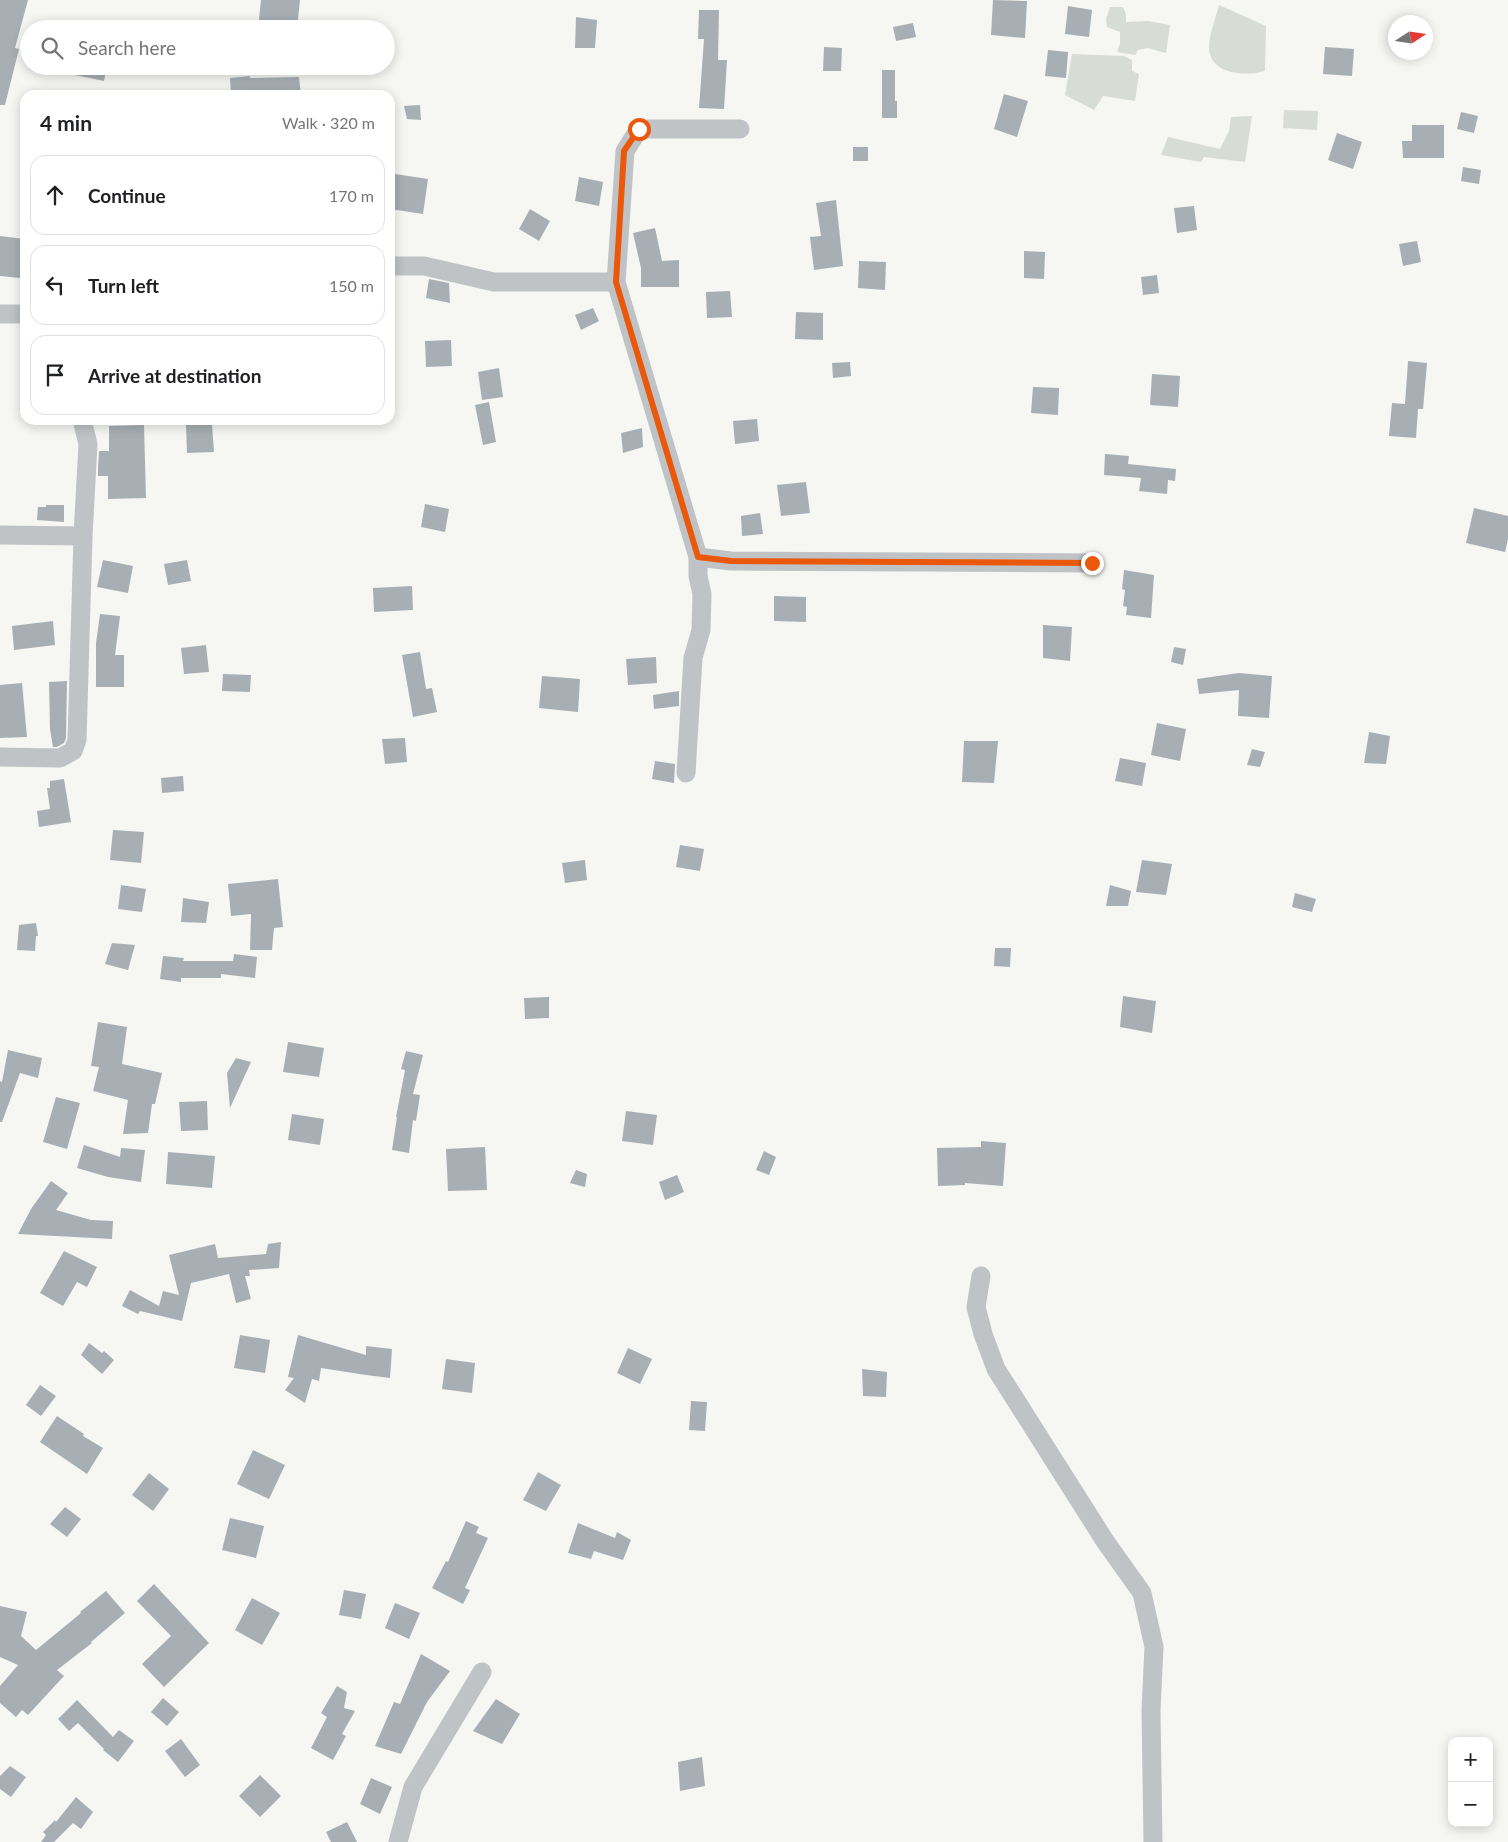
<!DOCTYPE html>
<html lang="en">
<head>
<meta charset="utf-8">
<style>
  :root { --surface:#fff; --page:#f2f2f2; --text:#202124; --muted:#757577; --line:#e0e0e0 }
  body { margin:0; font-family:Lato,sans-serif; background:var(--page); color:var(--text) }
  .controls { position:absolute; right:15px; bottom:15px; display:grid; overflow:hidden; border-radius:10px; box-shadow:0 2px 12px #0003 }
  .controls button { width:45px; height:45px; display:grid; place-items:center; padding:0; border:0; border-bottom:1px solid var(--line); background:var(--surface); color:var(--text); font:25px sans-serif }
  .compass { position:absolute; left:1388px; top:15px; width:45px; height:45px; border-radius:50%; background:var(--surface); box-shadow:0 2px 12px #0003; rotate:78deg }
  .stop { position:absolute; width:15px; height:15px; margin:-11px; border:4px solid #ea580c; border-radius:50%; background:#fff }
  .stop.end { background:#ea580c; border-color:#fff; box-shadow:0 1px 5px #0008 }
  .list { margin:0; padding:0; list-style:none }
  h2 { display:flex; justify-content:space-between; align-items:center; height:65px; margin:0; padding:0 20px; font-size:21px }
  h2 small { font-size:16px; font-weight:400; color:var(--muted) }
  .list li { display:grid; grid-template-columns:32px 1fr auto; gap:15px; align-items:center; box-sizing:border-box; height:80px; margin:0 10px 10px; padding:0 10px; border:1px solid var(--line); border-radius:15px }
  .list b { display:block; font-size:19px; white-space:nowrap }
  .list em { font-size:16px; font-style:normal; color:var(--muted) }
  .icon { flex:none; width:28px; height:28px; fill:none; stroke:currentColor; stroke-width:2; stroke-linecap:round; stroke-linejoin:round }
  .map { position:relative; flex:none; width:1508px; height:1842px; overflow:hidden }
  .search { position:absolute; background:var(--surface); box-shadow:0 2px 12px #0003; left:20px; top:20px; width:375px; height:55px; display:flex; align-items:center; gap:12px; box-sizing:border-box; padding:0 18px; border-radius:28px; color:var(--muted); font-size:19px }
  .panel { position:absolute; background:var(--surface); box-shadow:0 2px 12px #0003; left:20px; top:90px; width:375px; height:335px; border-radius:15px }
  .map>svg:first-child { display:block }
  .green { fill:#d7dcd4 }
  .building { fill:#a8afb4 }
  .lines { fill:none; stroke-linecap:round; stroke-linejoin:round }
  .minor { stroke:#bfc3c6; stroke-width:19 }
  .route { stroke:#ea580c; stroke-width:6 }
</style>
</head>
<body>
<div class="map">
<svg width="1508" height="1842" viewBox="0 0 1508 1842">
  <rect width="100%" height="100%" fill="#f6f6f3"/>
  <path class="green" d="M1219,5L1266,26L1265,71C1245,77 1209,74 1209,47C1209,35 1216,17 1219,5Z
    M1110,7H1123L1126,14V22L1148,21L1170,25L1166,53L1148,48L1138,50L1135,55L1117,52L1120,43V32L1107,27L1106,19Z
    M1072,54L1124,56L1132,60V71L1139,74L1135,101L1103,96L1094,110L1065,95Z
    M1284,110L1318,111L1317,130L1283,128Z
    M1252,116L1245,162L1204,157L1201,162L1161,155L1168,137L1220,149L1229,131L1231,117Z"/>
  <path class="building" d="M0,0H28L15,48L19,49L5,105H0Z
    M261,0H300L297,29H258Z
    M993,0L1027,1L1025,38L991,35Z
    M1068,6L1092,10L1089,37L1065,34Z
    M699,10H719L718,60H727L724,109L699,108L704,39H698Z
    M576,17L597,20L595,48H575Z
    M913,23L916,37L896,41L893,27Z
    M824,47L842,48L841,71H823Z
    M1325,47L1354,49L1352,76L1323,74Z
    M1048,50L1068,52L1066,78L1045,76Z
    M65,66H107L104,81L65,73Z
    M882,70H895V101H897V118H882Z
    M250,76V78L299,77L301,95H231L230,78Z
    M1004,94L1028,101L1017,137L994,129Z
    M420,105L421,120L407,119L404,106Z
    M1461,112L1478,116L1474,133L1457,129Z
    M1412,125H1444V158H1403L1402,141H1412Z
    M1337,133L1362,142L1353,169L1328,160Z
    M853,147H868V161H853Z
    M1463,167L1481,170L1479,184L1461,181Z
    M395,174L428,179L423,214L390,209Z
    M579,177L603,182L599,206L575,201Z
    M836,200L843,266L814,270L810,237L821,236L816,203Z
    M1194,206L1197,230L1177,233L1174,208Z
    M530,209L550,221L539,241L519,229Z
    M655,228L662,261L679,260V287H641V268L633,233Z
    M0,236L24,239L20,278L0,276Z
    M1417,241L1421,262L1403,266L1399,244Z
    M1024,251L1045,252L1044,279L1024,278Z
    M859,261L886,262L885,290L858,288Z
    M1157,275L1159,293L1143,295L1141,277Z
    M429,279L449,283L450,303L426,298Z
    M730,291L732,317L707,318L706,292Z
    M593,308L599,321L581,330L575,315Z
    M796,312L823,313V340L795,339Z
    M451,340L452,366L426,367L425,341Z
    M1408,361L1427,363L1423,409H1418L1416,438L1389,436L1392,403L1405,404Z
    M850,362L851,376L833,378L832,363Z
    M499,368L503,397L482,400L478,372Z
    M1152,374L1180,376L1178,407L1150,405Z
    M1033,387L1059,388L1058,415L1031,413Z
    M489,402L496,442L483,445L475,405Z
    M757,419L759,441L735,444L733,421Z
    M212,424L214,452L187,453L186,425Z
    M144,425L146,498L108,499V476H98V469L99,451H109V426Z
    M642,428L643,447L623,453L621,433Z
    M1105,454L1129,456L1128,464L1176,469L1175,481L1168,480L1167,494L1139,491L1141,478L1104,475Z
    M806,482L810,513L781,516L777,485Z
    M425,504L449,509L445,532L421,527Z
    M46,505H64V522L37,520L38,507H46Z
    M1474,508L1508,516V539L1505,552L1466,543Z
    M760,513L763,534L742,536L741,516Z
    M103,560L133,566L128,593L97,587Z
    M187,560L191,581L168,585L164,564Z
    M1124,570L1154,575L1151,618L1126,615L1127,607L1123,606L1125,590L1122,589Z
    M412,586L413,610L374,612L373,588Z
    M774,596L806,597V622L774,621Z
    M100,614L120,616L115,655H124V687H96V643Z
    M53,621L55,645L14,650L12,626Z
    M1043,625L1072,627L1070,661L1043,658Z
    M206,645L209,672L184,674L181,648Z
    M1174,647L1186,649L1183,665L1171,662Z
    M420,652L426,689L432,688L437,712L413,717L402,655Z
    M656,657L657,683L628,685L626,659Z
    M1239,673L1272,676L1269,718L1238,716L1239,690L1199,694L1197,679Z
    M223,674L251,675L250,692L222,691Z
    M542,676L580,679L578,712L539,708Z
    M67,681L66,738L64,743L57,747H53L50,729L49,682Z
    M22,683L27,737L0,738V685Z
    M679,691V706L654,709L653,695Z
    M1157,723L1186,729L1180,761L1151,755Z
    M1369,732L1390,736L1386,764L1364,763Z
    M405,738L407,762L385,764L382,739Z
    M964,741H998L994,783L962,782Z
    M1252,749L1265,752L1260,767L1247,765Z
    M1120,758L1146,763L1142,786L1115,781Z
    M655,761L675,764L674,783L652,779Z
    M183,776L184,791L162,793L161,778Z
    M64,779L71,822L39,827L37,811L50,809L47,788H50V781Z
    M113,830L144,832L141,863L110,860Z
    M680,845L704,849L700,871L676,867Z
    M585,860L587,880L565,883L562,863Z
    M1142,860L1172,864L1166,895L1136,892Z
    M278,879L283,927L274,928L272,950H250L251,914L231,916L228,884Z
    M121,885L146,889L142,912L118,909Z
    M1110,885L1131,891L1128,906H1106Z
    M1295,893L1316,899L1312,912L1292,907Z
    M183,898L209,902L206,923L181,922Z
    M36,923L38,936H36L35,951L17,950L19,925Z
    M112,943L135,945L128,970L105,964Z
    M995,948H1011L1010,967L994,966Z
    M234,954L257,957L255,978L221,974V978H181V982L160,979L163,956L184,958L183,961H233Z
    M1123,996L1156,1001L1152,1033L1120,1027Z
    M549,997V1018L525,1019L524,998Z
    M98,1022L127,1027L122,1064L162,1073L155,1104H152L148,1133L123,1134L128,1100L93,1091L99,1067L91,1066Z
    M288,1042L324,1048L319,1077L283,1072Z
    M8,1050L42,1058L38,1078L20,1073L2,1122H0V1081L2,1082Z
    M406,1051L423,1055L413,1094L420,1095L416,1121L413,1120L409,1153L392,1150L397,1117H396L405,1070L401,1069Z
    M236,1058L251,1062L230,1108L227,1073Z
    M56,1097L80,1103L67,1149L43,1142Z
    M207,1101L208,1130L181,1131L179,1102Z
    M626,1111L657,1115L653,1145L622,1141Z
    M292,1114L324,1119L320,1145L288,1140Z
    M981,1141L1006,1143L1003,1186L965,1183V1185L938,1186L937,1148L981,1147Z
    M84,1145L120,1157L121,1148L145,1150L141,1182L108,1177L77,1168Z
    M485,1147L487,1190L448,1191L446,1149Z
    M764,1151L776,1157L769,1175L756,1170Z
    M168,1152L215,1156L212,1188L166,1184Z
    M576,1170L587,1174L585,1187L570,1183Z
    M677,1175L684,1192L665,1200L659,1182Z
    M51,1181L68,1193L56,1210L91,1220L113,1221L112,1239L18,1234L31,1209Z
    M281,1242L279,1268L249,1270L250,1276H245L251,1299L236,1303L229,1274L191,1283L182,1321L140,1311L138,1314L122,1306L130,1290L159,1306L163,1291L179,1295L169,1255L215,1244L218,1258L266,1254L268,1244Z
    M64,1251L97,1267L87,1287L77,1282L63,1306L40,1293Z
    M240,1335L270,1340L265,1373L234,1368Z
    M298,1335L366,1355V1346L392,1349L390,1378L366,1375L321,1368L319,1381L312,1379L305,1403L285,1390L294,1378L288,1377Z
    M89,1343L102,1353L104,1351L114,1360L102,1374L81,1355Z
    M628,1348L652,1359L640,1384L617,1373Z
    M446,1359L475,1363L472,1393L442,1389Z
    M862,1369L887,1372L886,1397L863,1396Z
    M40,1385L56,1396L41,1416L26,1405Z
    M691,1401L707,1402L705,1431L689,1430Z
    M57,1416L84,1434L83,1436L103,1448L87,1474L40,1442Z
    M253,1450L285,1465L269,1499L237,1484Z
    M538,1472L561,1485L546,1511L523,1500Z
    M149,1473L169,1489L153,1511L132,1495Z
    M65,1507L81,1519L67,1537L50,1524Z
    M230,1518L264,1526L256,1558L222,1550Z
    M466,1521L479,1527L476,1533L488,1538L465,1588L470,1590L463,1604L432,1588L446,1561L448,1562Z
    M578,1523L615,1538L617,1532L631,1540L623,1560L594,1551L591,1559L568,1553Z
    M154,1584L209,1643L164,1687L142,1664L171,1636L137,1601Z
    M344,1590L366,1594L361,1619L339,1615Z
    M106,1591L125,1613L91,1642L92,1643L57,1670L64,1676L28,1715L22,1710L16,1717L0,1703V1686L18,1665L0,1657V1606L27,1612L21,1636L36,1650L81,1613L80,1612Z
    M252,1598L280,1613L262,1645L235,1630Z
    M395,1603L420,1613L409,1639L385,1628Z
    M421,1654L450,1671L427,1702L401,1754L375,1746L394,1702L400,1704Z
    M337,1686L347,1692L344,1708L355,1711L342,1734L346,1736L333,1760L311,1748L327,1717L321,1713Z
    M163,1698L179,1712L167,1726L151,1712Z
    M496,1699L520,1714L502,1744L473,1731Z
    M77,1700L113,1737L119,1730L134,1741L118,1762L103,1750L104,1749L78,1723L69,1731L58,1719Z
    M181,1739L200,1765L185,1777L165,1751Z
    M702,1757L705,1786L680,1791L678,1762Z
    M10,1766L26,1777L11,1797L0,1789V1776Z
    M260,1775L281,1796L260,1817L239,1796Z
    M371,1778L392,1787L380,1814L360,1804Z
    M76,1797L93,1812L81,1829L73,1823L54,1842H41L46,1835L43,1832L55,1820L56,1822Z
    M347,1822L357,1842H331L326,1832Z"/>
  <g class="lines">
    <path class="minor" d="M390,266H424L494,282H616
      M0,314H25
      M0,535L83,536
      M698,557L731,561L1092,563
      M0,757L60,758L73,751L77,740L83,536L88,444L82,420
      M686,773L693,658L701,630L702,594L698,576V557L616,282L625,151L639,129H740
      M981,1276L976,1307L983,1334L996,1369L1105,1541L1142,1593L1154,1647L1151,1710L1153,1842
      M398,1842L413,1787L482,1672"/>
  </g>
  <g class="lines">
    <path class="route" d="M639,129L624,151L616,282L698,557L731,561L1092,563"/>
  </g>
</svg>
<div class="controls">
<button>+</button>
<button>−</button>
</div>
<svg class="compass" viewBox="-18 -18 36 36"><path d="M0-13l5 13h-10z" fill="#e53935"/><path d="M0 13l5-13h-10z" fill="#757577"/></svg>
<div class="stop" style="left:639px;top:129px"></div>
<div class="stop end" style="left:1092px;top:563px"></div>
<div class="search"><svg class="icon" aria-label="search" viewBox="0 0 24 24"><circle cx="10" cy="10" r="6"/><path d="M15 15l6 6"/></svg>Search here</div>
<section class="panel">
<h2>4 min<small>Walk · 320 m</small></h2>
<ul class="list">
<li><svg class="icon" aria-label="ahead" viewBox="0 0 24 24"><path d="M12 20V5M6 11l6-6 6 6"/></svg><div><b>Continue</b></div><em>170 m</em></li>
<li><svg class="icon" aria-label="left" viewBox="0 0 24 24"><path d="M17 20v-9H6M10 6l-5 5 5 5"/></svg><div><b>Turn left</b></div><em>150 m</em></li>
<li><svg class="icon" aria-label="arrive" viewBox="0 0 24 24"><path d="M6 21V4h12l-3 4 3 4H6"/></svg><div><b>Arrive at destination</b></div></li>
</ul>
</section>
</div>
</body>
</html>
